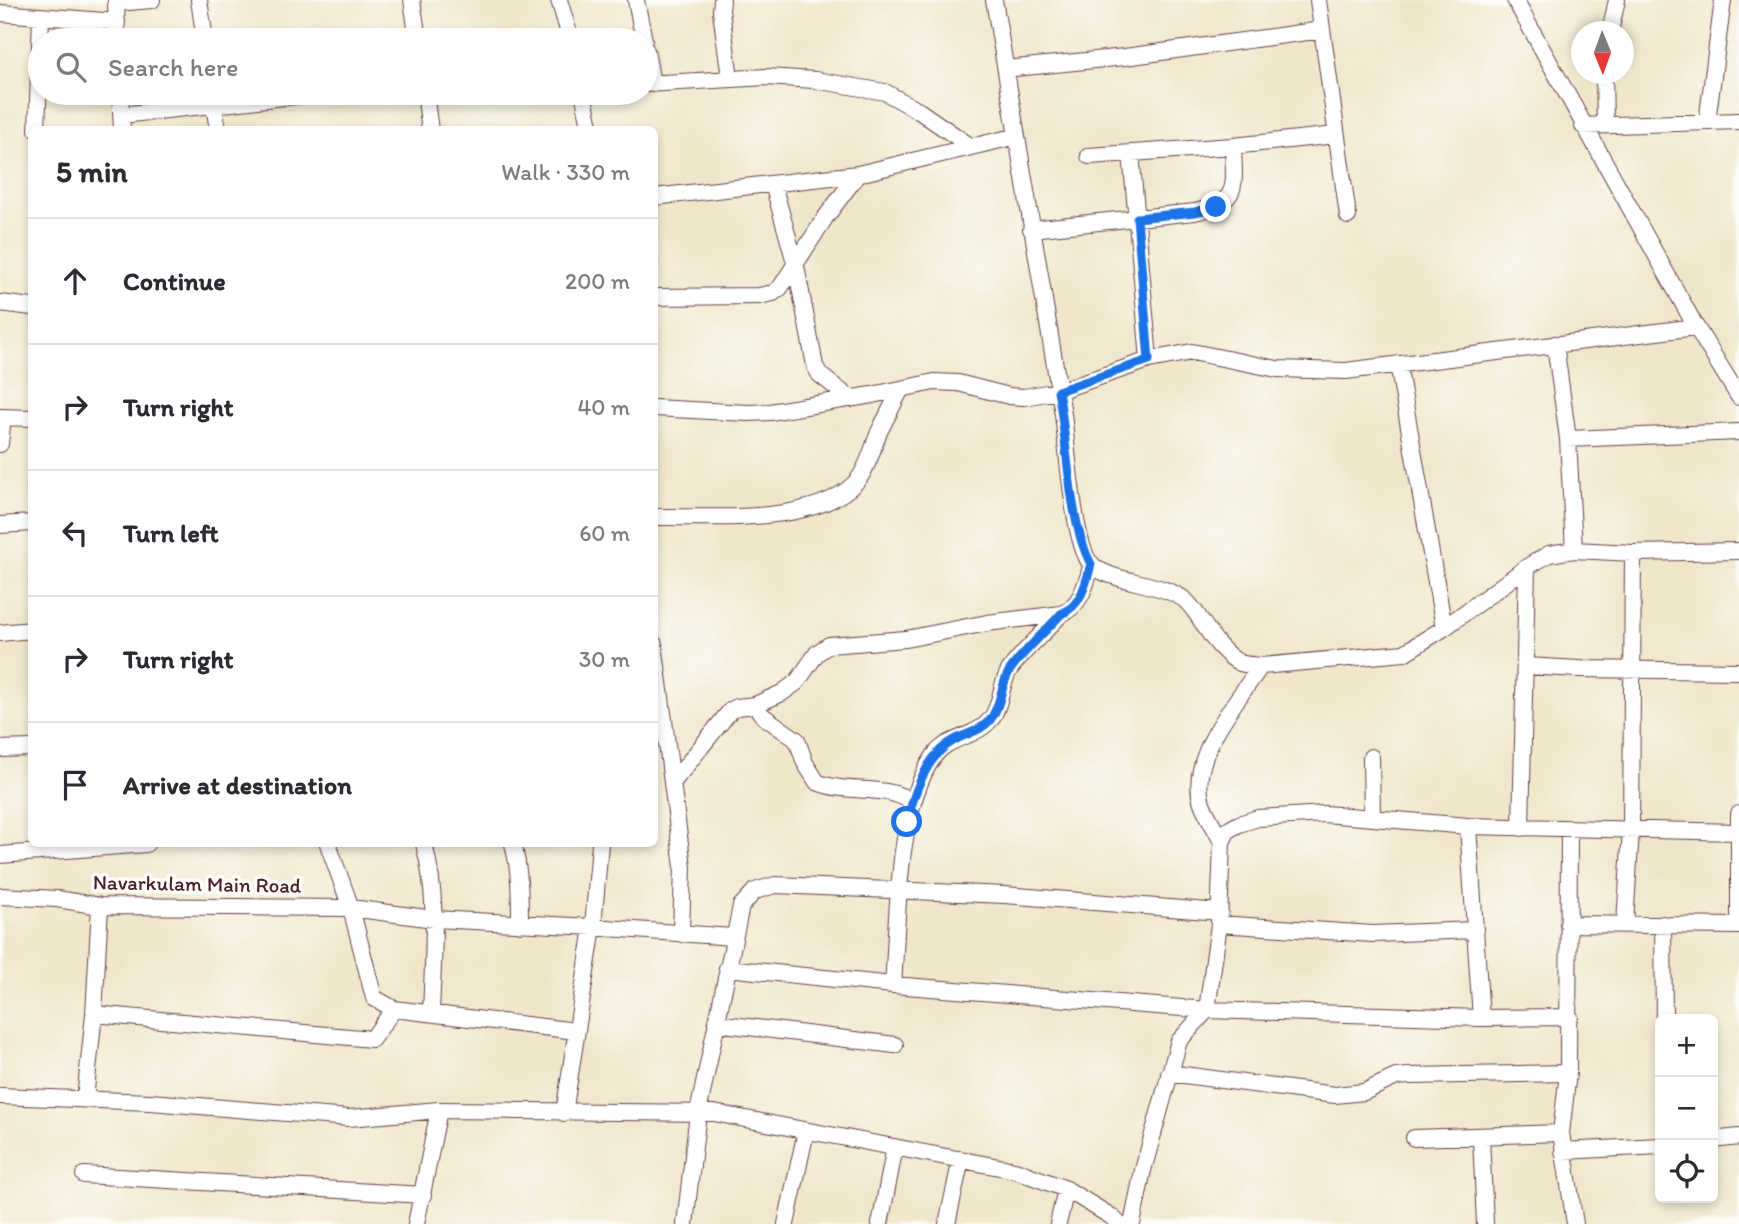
<!DOCTYPE html>
<html lang="en">
<head>
<meta charset="utf-8">
<style>
  :root { --surface:#fff; --page:#f7f7f7; --text:#2b2b33; --muted:#7c7c81; --line:#e1e1e2 }
  body { margin:0; font-family:Itim,sans-serif; background:var(--page); color:var(--text) }
  .controls { position:absolute; right:21px; bottom:21px; display:grid; overflow:hidden; border-radius:10px; box-shadow:0 4px 10px #0003 }
  .controls button { width:63px; height:63px; display:grid; place-items:center; padding:0; border:0; border-bottom:2px solid var(--line); background:var(--surface); color:var(--text); font:35px sans-serif }
  .compass { position:absolute; left:1571px; top:21px; width:63px; height:63px; border-radius:50%; background:var(--surface); box-shadow:0 4px 10px #0003; rotate:179deg }
  .stop { position:absolute; width:21px; height:21px; margin:-16px; border:5px solid #1a73e8; border-radius:50%; background:#fff }
  .stop.end { background:#1a73e8; border-color:#fff; box-shadow:0 2px 7px #0008 }
  .list { margin:0; padding:0; list-style:none }
  h2 { display:flex; justify-content:space-between; align-items:center; height:91px; margin:0; padding:0 28px; font-size:30px }
  h2 small { font-size:23px; font-weight:400; color:var(--muted) }
  .list li { display:grid; grid-template-columns:46px 1fr auto; gap:21px; align-items:center; box-sizing:border-box; height:126px; padding:0 28px; border-top:2px solid var(--line) }
  .list b { display:block; font-size:26px; white-space:nowrap }
  .list em { font-size:23px; font-style:normal; color:var(--muted) }
  .icon { flex:none; width:38px; height:38px; fill:none; stroke:currentColor; stroke-width:2; stroke-linecap:round; stroke-linejoin:round }
  .map { position:relative; flex:none; width:1739px; height:1224px; overflow:hidden }
  .search { position:absolute; background:var(--surface); box-shadow:0 4px 10px #0003; left:28px; top:28px; width:630px; height:77px; display:flex; align-items:center; gap:18px; box-sizing:border-box; padding:0 24px; border-radius:38px; color:var(--muted); font-size:26px }
  .panel { position:absolute; background:var(--surface); box-shadow:0 4px 10px #0003; left:28px; top:126px; width:630px; height:721px; border-radius:10px }
  .map>svg:first-child { display:block }
  .lines { fill:none; stroke-linecap:round; stroke-linejoin:round }
  .street-casing { stroke:#633d43; stroke-width:18 }
  .street { stroke:#fff; stroke-width:16 }
  .route { stroke:#1a73e8; stroke-width:9 }
  .labels { text-anchor:middle; stroke-width:7; stroke-linejoin:round; paint-order:stroke }
  .street-label { font-size:21px; fill:#4a1f2b; stroke:#fdfcf7 }
</style>
</head>
<body>
<div class="map">
<svg width="1739" height="1224" viewBox="0 0 1739 1224">
  <rect width="100%" height="100%" fill="#fdfcf7"/>
  <filter id="ink" filterUnits="userSpaceOnUse"><feTurbulence type="fractalNoise" baseFrequency=".0143" numOctaves="2"/><feDisplacementMap in="SourceGraphic" scale="14" xChannelSelector="R" yChannelSelector="G"/><feConvolveMatrix kernelMatrix="1 2 1 2 8 2 1 2 1" color-interpolation-filters="sRGB"/></filter>
  <filter id="wash" filterUnits="userSpaceOnUse"><feTurbulence type="fractalNoise" baseFrequency=".00686" numOctaves="4" result="noise"/><feDisplacementMap in="SourceGraphic" scale="28" xChannelSelector="R" yChannelSelector="G"/><feGaussianBlur stdDeviation="1.57" result="paint"/><feColorMatrix in="noise" values="0 0 0 0 0 0 0 0 0 0 0 0 0 0 0 0 0 1.4 0 .05"/><feComposite in="paint" operator="in"/></filter>
  <g filter="url(#wash)">
    <rect width="100%" height="100%" fill="#f0e7cb"/>
  </g>
  <g filter="url(#ink)">
    <g class="lines">
      <g class="street-casing">
        <path id="street" d="M116,0L117,40
          M199,0L205,40
          M412,0L418,40
          M559,0L571,40
          M636,0L644,40
          M722,0L721,11L730,78
          M994,0C1017,138 1041,276 1063,414C1067,444 1073,544 1091,564C1108,582 1162,582 1185,600C1193,607 1198,616 1204,625C1212,638 1226,656 1240,663C1246,665 1255,665 1261,666L1404,653L1444,628L1527,567L1549,554L1574,550L1633,553L1739,551
          M1318,0L1348,216
          M1515,0L1696,327L1739,397
          M116,3L152,0
          M0,13L117,22
          M1610,32L1617,0
          M646,50L652,84
          M1006,69L1125,57L1322,30
          M1604,74L1605,125
          M646,84L766,77L815,80L885,92L919,111L970,146
          M120,93L122,130
          M212,93L218,130
          M425,93L430,130
          M583,93L591,130
          M121,115L322,93
          M1707,122L1723,0
          M1583,126L1739,121
          M37,130L41,16
          M1131,153L1149,360
          M1089,156L1233,146L1336,135
          M773,184L796,266L815,366L820,375L851,399
          M654,197L858,174L1017,136
          M1031,229L1195,212C1241,201 1234,187 1233,146
          M654,297L759,296L773,293L780,288L825,218L858,174
          M0,303L32,307
          M1555,344L1568,439L1574,550
          M1398,364L1444,628
          M654,408L748,413L770,412L872,395L934,382L958,383L1009,396L1024,397L1058,391L1149,360L1192,352L1277,369L1346,371L1696,327
          M0,417L32,418
          M1568,439L1739,432
          M0,444L3,417
          M654,517C710,516 823,527 860,477C869,464 873,447 879,432C886,418 894,403 901,389
          M0,525L32,523
          M0,633L32,630
          M654,644L683,867L681,934
          M1525,666L1579,669L1739,671
          M755,705L763,716L797,740L805,763L817,782C847,795 885,783 912,802
          M0,749L32,748
          M1371,757L1372,816
          M673,782L730,711L737,707L755,705L782,693L797,682L817,653L829,645L906,639L987,623L1061,614C1081,606 1086,584 1092,564
          M1468,826L1481,1018
          M1521,828L1527,567
          M1569,829L1568,1073L1561,1133L1575,1224
          M1222,842C1216,830 1207,816 1202,803C1187,758 1237,701 1261,666
          M328,844L351,908L374,998L394,1009L576,1031
          M424,844C439,899 433,957 431,1013
          M513,844C520,870 520,896 520,924
          M0,855L146,844
          M0,896L57,899L100,906L351,908L434,919L593,927L733,937
          M1625,923L1631,830L1633,553
          M1219,924L1373,934L1475,930
          M1568,924L1739,926
          M1663,924L1664,1019
          M1739,926V814
          M727,968L893,985L1207,1010L1481,1018L1570,1017
          M893,985C898,919 896,810 934,756C948,736 976,738 991,719C1002,704 1000,684 1010,669C1022,652 1046,631 1061,614
          M94,1014L372,1039L394,1009
          M716,1023L895,1045
          M1169,1073L1335,1095L1364,1092L1396,1077L1409,1076L1568,1073
          M0,1096L150,1102L349,1118L439,1110L714,1113L1015,1170L1066,1189L1112,1217L1119,1224
          M85,1099L94,1014L100,906
          M564,1113L593,927L600,844
          M1481,1136L1485,1224
          M1414,1138L1561,1133
          M1713,1140L1739,1137
          M1563,1151L1660,1146
          M84,1175L423,1195
          M416,1224L439,1110
          M685,1224L698,1113L741,906L755,891L775,885L1005,895L1220,912
          M786,1224L806,1131
          M880,1224L895,1147
          M947,1224L961,1159
          M1058,1224L1066,1189
          M1132,1224L1143,1170L1179,1041L1207,1010L1219,924L1222,842L1228,830L1239,824L1258,818L1325,814L1468,826L1739,832"/>
      </g>
      <use href="#street" class="street"/>
    </g>
  </g>
  <g class="lines" filter="url(#ink)">
    <path class="route" d="M907,822C914,793 926,756 953,741C966,733 980,732 990,720C1002,705 1000,685 1010,670C1021,654 1047,630 1061,614C1081,606 1086,584 1091,564C1068,521 1068,442 1058,391L1149,360L1137,218L1195,212L1216,207"/>
  </g>
  <g class="labels">
    <g class="street-label">
      <text transform="translate(197 884) rotate(1)" y="7">Navarkulam Main Road</text>
    </g>
  </g>
</svg>
<div class="controls">
<button>+</button>
<button>−</button>
<button><svg class="icon" aria-label="locate" viewBox="0 0 24 24"><circle cx="12" cy="12" r="6"/><path d="M12 2v4M12 18v4M2 12h4M18 12h4"/></svg></button>
</div>
<svg class="compass" viewBox="-18 -18 36 36"><path d="M0-13l5 13h-10z" fill="#e53935"/><path d="M0 13l5-13h-10z" fill="#7c7c81"/></svg>
<div class="stop" style="left:907px;top:822px"></div>
<div class="stop end" style="left:1216px;top:207px"></div>
<div class="search"><svg class="icon" aria-label="search" viewBox="0 0 24 24"><circle cx="10" cy="10" r="6"/><path d="M15 15l6 6"/></svg>Search here</div>
<section class="panel">
<h2>5 min<small>Walk · 330 m</small></h2>
<ul class="list">
<li><svg class="icon" aria-label="ahead" viewBox="0 0 24 24"><path d="M12 20V5M6 11l6-6 6 6"/></svg><div><b>Continue</b></div><em>200 m</em></li>
<li><svg class="icon" aria-label="right" viewBox="0 0 24 24"><path d="M7 20v-9h11M14 6l5 5-5 5"/></svg><div><b>Turn right</b></div><em>40 m</em></li>
<li><svg class="icon" aria-label="left" viewBox="0 0 24 24"><path d="M17 20v-9H6M10 6l-5 5 5 5"/></svg><div><b>Turn left</b></div><em>60 m</em></li>
<li><svg class="icon" aria-label="right" viewBox="0 0 24 24"><path d="M7 20v-9h11M14 6l5 5-5 5"/></svg><div><b>Turn right</b></div><em>30 m</em></li>
<li><svg class="icon" aria-label="arrive" viewBox="0 0 24 24"><path d="M6 21V4h12l-3 4 3 4H6"/></svg><div><b>Arrive at destination</b></div></li>
</ul>
</section>
</div>
</body>
</html>
